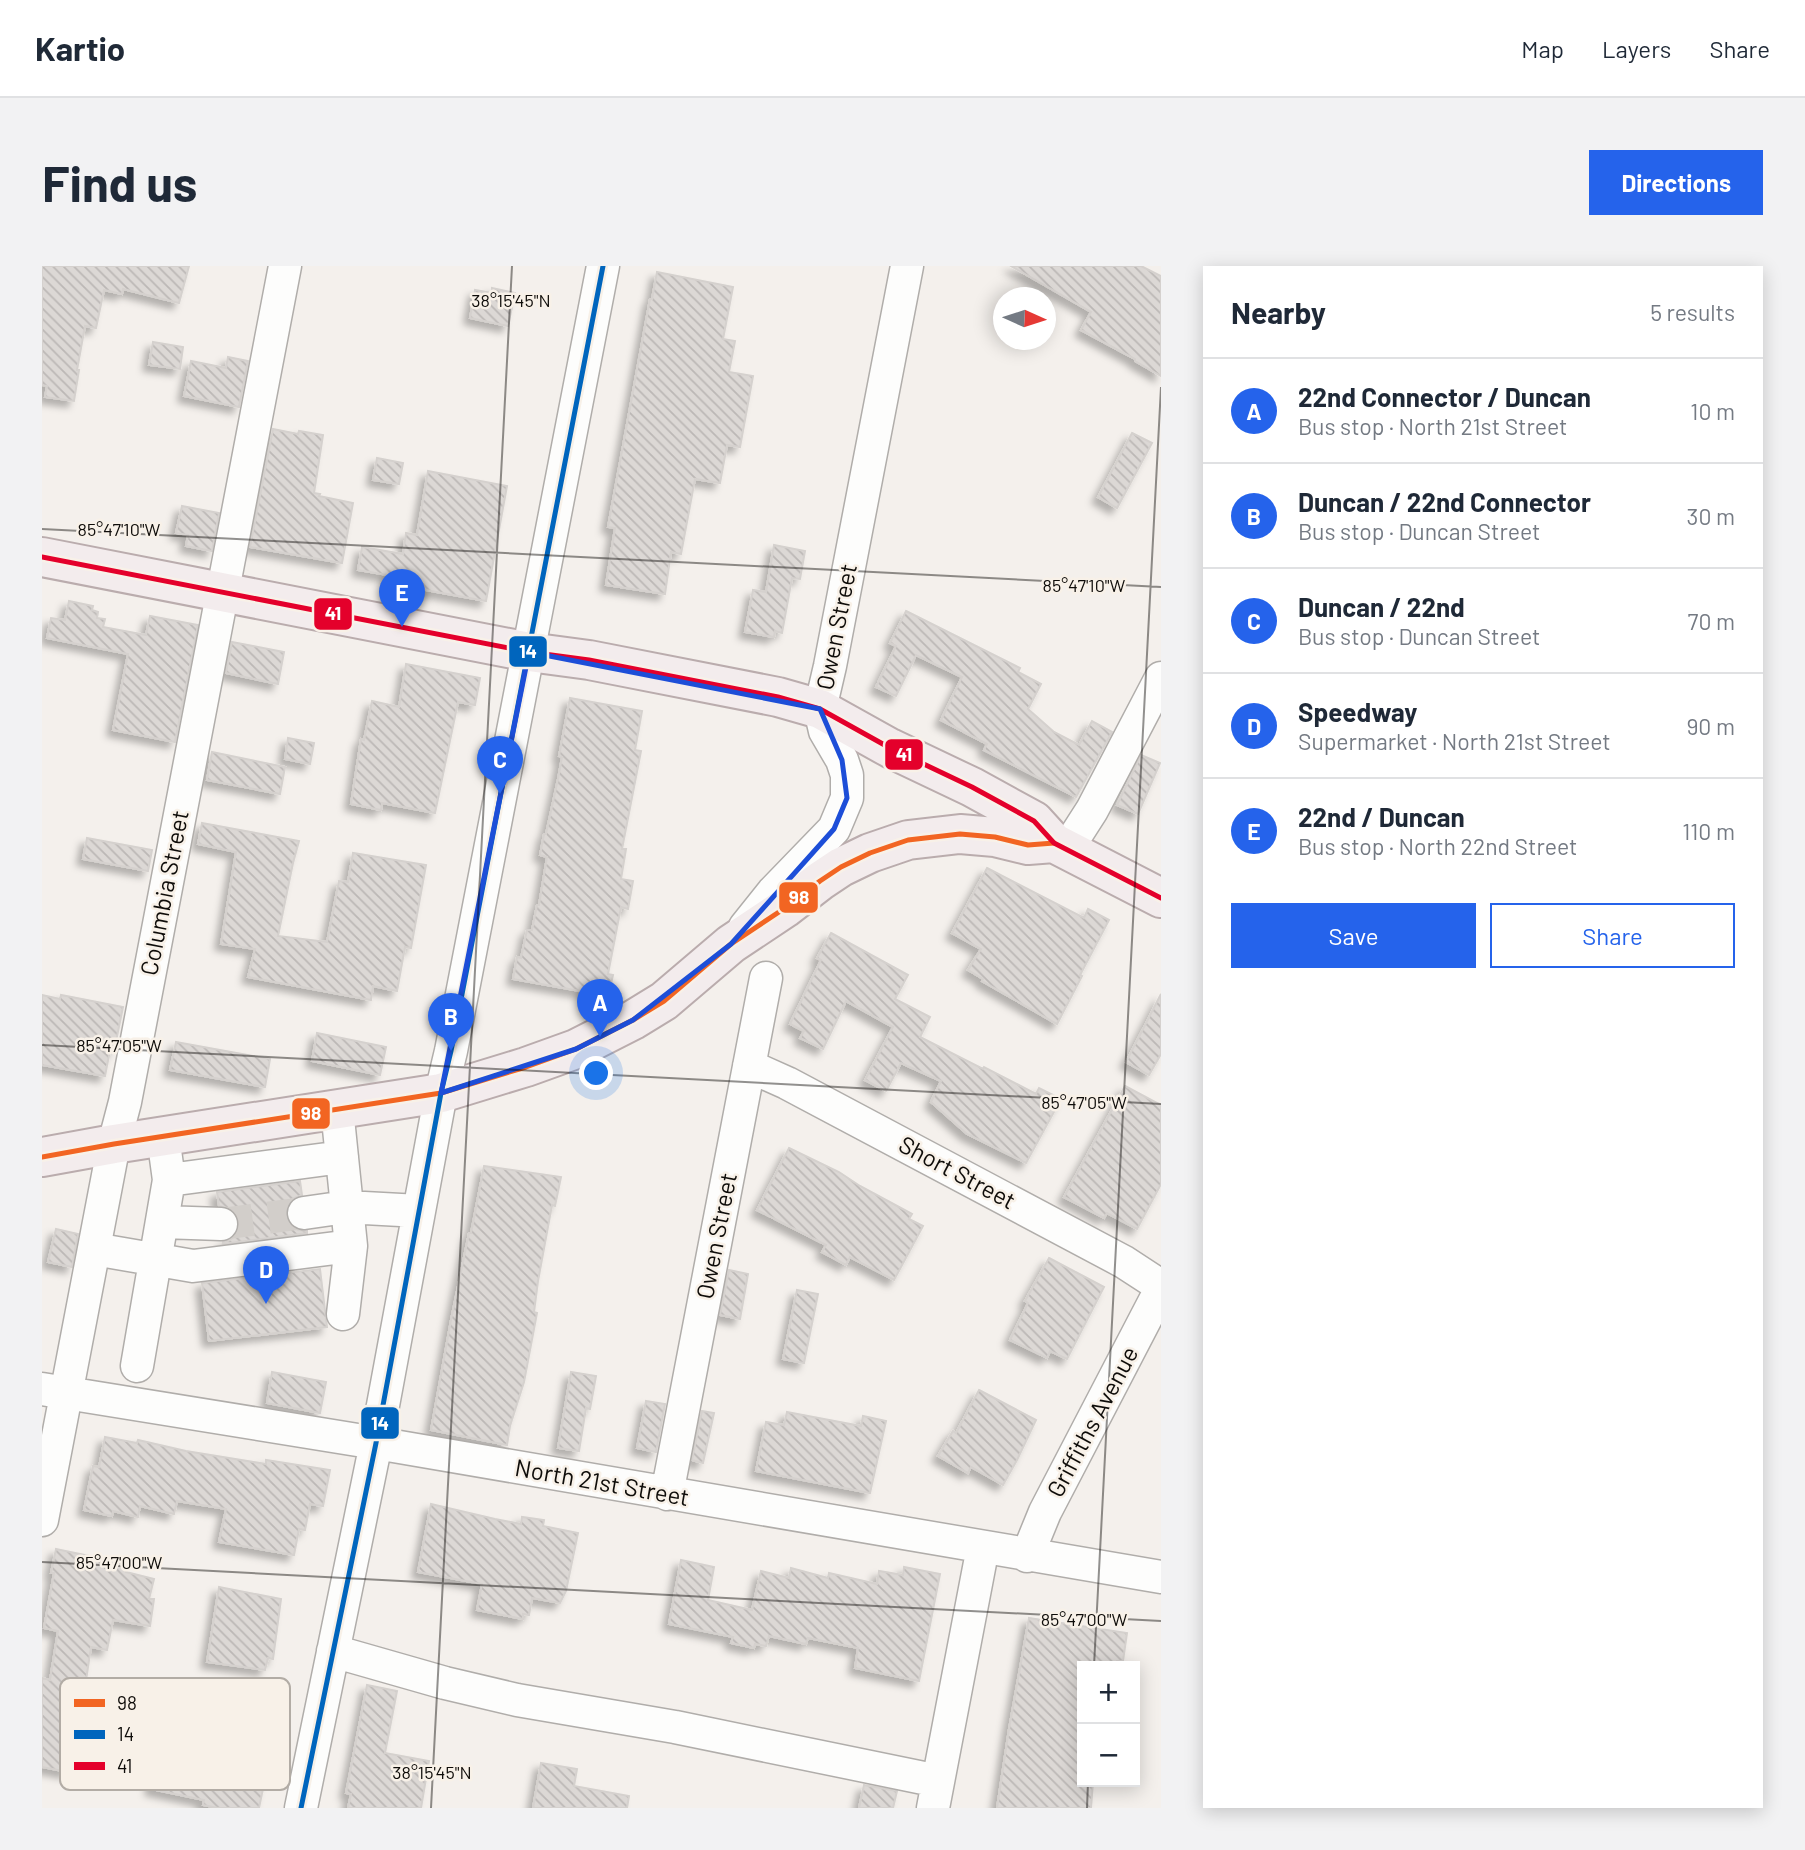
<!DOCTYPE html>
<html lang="en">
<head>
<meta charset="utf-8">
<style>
  :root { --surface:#fff; --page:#f2f2f3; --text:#1f2937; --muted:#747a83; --line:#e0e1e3; --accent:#2563eb }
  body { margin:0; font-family:Barlow,sans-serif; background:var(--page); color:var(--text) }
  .controls { position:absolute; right:21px; bottom:21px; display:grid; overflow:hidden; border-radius:0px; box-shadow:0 4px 18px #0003 }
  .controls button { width:63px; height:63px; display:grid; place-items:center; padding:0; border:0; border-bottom:2px solid var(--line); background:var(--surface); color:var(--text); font:35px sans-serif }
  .compass { position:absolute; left:951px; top:21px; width:63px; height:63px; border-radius:50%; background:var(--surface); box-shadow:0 4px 18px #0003; rotate:93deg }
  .you { position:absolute; left:555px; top:808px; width:24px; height:24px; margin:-18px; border:5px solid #fff; border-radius:50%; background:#1a73e8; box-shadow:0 0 0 10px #1a73e833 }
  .badge { display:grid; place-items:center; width:46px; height:46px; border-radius:50%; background:var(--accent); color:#fff; font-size:23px; font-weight:700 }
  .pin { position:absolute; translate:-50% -58px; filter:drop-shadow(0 2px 4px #0008) }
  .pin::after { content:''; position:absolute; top:37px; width:24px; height:21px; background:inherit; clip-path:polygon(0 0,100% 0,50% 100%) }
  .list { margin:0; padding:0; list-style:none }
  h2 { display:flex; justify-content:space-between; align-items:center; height:91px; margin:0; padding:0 28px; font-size:30px }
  h2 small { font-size:23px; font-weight:400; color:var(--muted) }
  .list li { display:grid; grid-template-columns:46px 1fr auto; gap:21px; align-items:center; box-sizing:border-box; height:105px; padding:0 28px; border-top:2px solid var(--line) }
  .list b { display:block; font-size:26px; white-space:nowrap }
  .list p { margin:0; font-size:23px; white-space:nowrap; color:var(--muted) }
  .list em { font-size:23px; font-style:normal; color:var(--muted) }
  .actions { display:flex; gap:14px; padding:21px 28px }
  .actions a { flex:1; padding:16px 0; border:2px solid var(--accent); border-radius:0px; text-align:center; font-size:24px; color:var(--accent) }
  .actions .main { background:var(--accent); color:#fff }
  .map { position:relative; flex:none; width:1119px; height:1542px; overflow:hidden; border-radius:0px }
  header { display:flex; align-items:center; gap:42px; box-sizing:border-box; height:98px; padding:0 35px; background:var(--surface); border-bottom:2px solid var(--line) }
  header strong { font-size:33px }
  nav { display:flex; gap:38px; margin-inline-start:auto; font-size:24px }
  .intro { display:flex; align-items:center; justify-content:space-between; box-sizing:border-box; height:168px; padding:0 42px }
  h1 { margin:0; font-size:49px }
  .button { padding:18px 32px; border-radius:0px; background:var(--accent); color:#fff; font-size:24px; font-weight:700 }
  main { display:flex; gap:42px; padding:0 42px }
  aside { flex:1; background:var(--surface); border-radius:0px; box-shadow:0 4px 18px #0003 }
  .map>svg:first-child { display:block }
  .building { fill:url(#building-back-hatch); stroke:#d5d1ce; stroke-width:2; filter:url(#shadow) }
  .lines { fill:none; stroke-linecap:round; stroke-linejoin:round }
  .minor-tunnel { stroke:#d2ceca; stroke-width:32; stroke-dasharray:32 16; stroke-linecap:butt }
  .minor-casing { stroke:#b0adaa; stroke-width:35 }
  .major-casing { stroke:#baacad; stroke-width:42 }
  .minor { stroke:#fdfdfc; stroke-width:32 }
  .major { stroke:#f3eced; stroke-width:38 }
  .bus-1-casing { stroke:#f8f1e8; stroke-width:10 }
  .bus-2-casing { stroke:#f8f1e8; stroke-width:10 }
  .bus-3-casing { stroke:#f8f1e8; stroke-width:10 }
  .bus-1 { stroke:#f26522; stroke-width:5 }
  .bus-2 { stroke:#0065bd; stroke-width:5 }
  .bus-3 { stroke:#e4002b; stroke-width:5 }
  .marked { fill:none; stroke:#1d4ed8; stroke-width:5; stroke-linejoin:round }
  .ticks { fill:none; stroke:#0e0c09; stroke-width:2; stroke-opacity:0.45 }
  .labels { text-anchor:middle; stroke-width:5; stroke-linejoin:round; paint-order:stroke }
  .street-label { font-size:24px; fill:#0e0c09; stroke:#f8f1e8 }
  .key { fill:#f8f1e8; stroke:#b2aca5; stroke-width:2 }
  .key-label { font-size:19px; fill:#0e0c09 }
  .ticks-label { font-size:18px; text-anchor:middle; fill:#0e0c09; stroke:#f8f1e8; stroke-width:5; stroke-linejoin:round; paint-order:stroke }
  .line-badge { stroke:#f8f1e8; stroke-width:2.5 }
  .badge-label { font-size:19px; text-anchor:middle; font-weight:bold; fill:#fff }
</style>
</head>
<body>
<header>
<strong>Kartio</strong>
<nav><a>Map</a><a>Layers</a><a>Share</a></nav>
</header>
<div class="intro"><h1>Find us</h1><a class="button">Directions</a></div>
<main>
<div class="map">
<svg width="1119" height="1542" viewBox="0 0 1119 1542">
  <defs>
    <pattern id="building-back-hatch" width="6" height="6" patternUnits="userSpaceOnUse" patternTransform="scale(1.75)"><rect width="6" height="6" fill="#dcd8d5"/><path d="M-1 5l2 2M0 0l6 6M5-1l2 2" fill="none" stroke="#bcb8b6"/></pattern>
    <filter id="shadow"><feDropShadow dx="-6" dy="6" stdDeviation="3.5" flood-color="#0004"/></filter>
  </defs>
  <rect width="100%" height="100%" fill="#f4f0ec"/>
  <path class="building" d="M0,0H147L137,37L81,23L80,28L62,24L54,62L43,60L35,104H37L32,135L3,131L5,120L0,119Z
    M969,0H1099L1119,10V110L1093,95V93L1039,64L1049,46Z
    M615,6L691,21L681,73L693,75L687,106L711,110L698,181L685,179L678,217L653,213L639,288L629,286L623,328L564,319L573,262L566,261L608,33H610Z
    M450,22L473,27L466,60L428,52L433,24L450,27Z
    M111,76L141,81L138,103L107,99Z
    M186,91L206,95L197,141L142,130L149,95L184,102Z
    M231,163L256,168L257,165L281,169L272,227L278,228L277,230L311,237L300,297L208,281Z
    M1090,167L1110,177L1075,242L1056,231Z
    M335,192L361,197L357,218L331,214Z
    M386,205L465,220L444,335L356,319L357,311L316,304L320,281L361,288L364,267L375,269Z
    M140,240L177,247L170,285L144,280L146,269L134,267Z
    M732,279L763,285L758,313L750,312L740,367L733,365L732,371L703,366L711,324L724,326Z
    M27,335L51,340L50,344L56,346L55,352L63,353L61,361L104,369L108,350L156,359L133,476L71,464L86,388L5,372L9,352L23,354Z
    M864,345L978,402L976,406L999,418L986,443L1012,466L1037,479L1050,455L1070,466L1034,531L942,484L945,478L899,454L920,411L874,389L854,430L834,421L854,380L848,377Z
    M190,376L242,386L236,418L184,407Z
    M364,398L438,412L433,439L416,436L393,547L340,537L339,544L309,538L319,473L322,474L330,435L357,441Z
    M528,432L600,445L593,484L599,485L580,583H584L579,613L591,615L586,643L579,641L566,708L571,709L566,730L471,713L475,691L479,692L485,664H490L495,639H497L505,591L498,589L502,568H504L516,513L520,491L517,490Z
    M246,472L272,477L268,498L243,493Z
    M170,486L243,501L238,528L165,514Z
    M1099,489L1118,497L1096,548L1075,539Z
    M160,557L257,575L251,597L236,670L285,676L297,615L306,616L311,587L384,599L369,682L363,681L355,725L331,720L329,734L206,711L213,683L179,678L194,586L156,578Z
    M45,572L110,584L106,605L41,593Z
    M945,602L1042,652L1046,643L1067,654L1038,709L1040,710L1015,758L940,715L941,713L926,704L939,683L910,667Z
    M789,667L866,709L853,733L888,751L878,771L941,803L942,801L994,828L997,822L1019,833L984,897L925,868L889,836L899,815L859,797L844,825L823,814L851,761L804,735L781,783L758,772L762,765L748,758L779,694L775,692Z
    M1119,728V788L1107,809L1084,796Z
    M0,729L18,733L19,729L81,741L72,785L68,784L63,810L0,799Z
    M275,767L344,781L338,809L270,795Z
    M134,776L228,793L223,821L128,804Z
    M1083,820L1119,839V918L1095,963L1065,947L1062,952L1022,931Z
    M747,882L797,906L818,920L870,948L867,953L881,960L852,1014L808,991L804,999L780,986L784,979L715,944Z
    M442,900L519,911L513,940L510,939L496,1015L492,1046L495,1047L482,1116L468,1160L465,1179L389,1164L409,1054L427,967H429Z
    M258,915L260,929L250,933L245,941L244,949L248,959L256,964L265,965V967L181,978V976L188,974L194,968L197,958L195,950L189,943L177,940L175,926Z
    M14,963L36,968L30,1001L6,996Z
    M1007,992L1062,1021L1025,1093L1008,1085L1005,1092L968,1074L986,1037L983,1035Z
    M278,1003L285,1061L167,1075L160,1017Z
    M687,1004L706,1008L698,1053L678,1049Z
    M755,1024L776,1028L762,1097L741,1093Z
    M230,1106L284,1116L278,1147L225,1137Z
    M529,1106L554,1110L548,1143L544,1142L537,1185L516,1182Z
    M937,1124L994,1154L975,1194L961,1219L929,1201L926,1207L896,1190L911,1165L914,1167Z
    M604,1135L623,1138L614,1186L595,1182Z
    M660,1145L672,1147L661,1197L650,1194Z
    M745,1146L819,1160L821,1150L844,1155L828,1227L714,1205L724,1156L742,1159Z
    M63,1171L95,1177L96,1174L144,1185L224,1198V1194L288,1204L281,1240L268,1238L263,1264L257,1263L252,1289L177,1276L184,1243L135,1235L132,1248L98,1240L96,1251L71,1245L70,1250L42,1244L51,1200L57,1201Z
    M389,1238L453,1253L479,1258L480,1251L502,1254L501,1260L536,1267L524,1325L518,1337L490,1332L487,1349L481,1348V1353L435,1344L440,1318L376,1306Z
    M14,1283L86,1298L84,1306L112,1313L107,1333H112L108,1360L71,1354L65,1384L49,1381L40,1441L26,1506L0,1501V1412L8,1414L16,1365L2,1362L12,1307H9Z
    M639,1294L672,1301L666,1334L710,1344L719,1305L747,1312L749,1302L786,1312L787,1307L835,1318L837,1305L861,1309L862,1301L898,1308L877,1415L813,1402L816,1382L766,1372L764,1378L727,1370L724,1380L713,1378L712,1382L689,1377L691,1371L627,1358Z
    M177,1321L239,1333L231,1393L226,1392L223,1404L165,1396Z
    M987,1352L1085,1367L1081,1395H1075L1074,1400H1040V1516H1051L1049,1542H955L967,1463Z
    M325,1419L355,1425L343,1487L387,1495L379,1542H306L309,1528L304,1527Z
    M121,1446L209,1464L208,1466L232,1470L217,1542H176L161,1539L162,1534L109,1523Z
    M499,1497L535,1503L532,1520L587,1530L585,1542H491Z
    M822,1519L855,1525L851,1542H817Z"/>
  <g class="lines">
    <path class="minor-tunnel" d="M179,958L262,947"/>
    <g class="minor-casing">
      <path id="minor" d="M1025,583L1050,544L1119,412
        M703,661L731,626L792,563L805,532V509L800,494L783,465L778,443L788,400L865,0
        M707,800L745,817L1082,996L1119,1020
        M127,914L300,891
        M262,947L304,941L377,945
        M120,956L179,958
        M52,983L151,1000L309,980L295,843
        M301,1048L309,980
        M95,1100L127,914L121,870
        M0,1123L334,1177L1119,1311
        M625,1228L724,712
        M0,1254L72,878L83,836L243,0
        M985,1290L1003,1246L1119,1023
        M291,1385L403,1417L475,1434L633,1461L896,1515
        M259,1542L334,1177L399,827L409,785L561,0
        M891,1542L941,1281"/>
    </g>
    <g class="major-casing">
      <path id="major" d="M0,291L487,386L547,394L736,431L778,443L848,482L930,521L992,555L1012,577L1119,632
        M0,891L72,878L399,827L484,801L534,783L591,754L622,735L689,678L743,642L778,615L799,601L828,587L866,574L918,568L953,571L986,579L1012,577"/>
    </g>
    <use href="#minor" class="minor"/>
    <use href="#major" class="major"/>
    <g class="bus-1-casing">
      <path id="bus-1" d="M0,891L72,878L399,827L484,801L534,783L591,754L622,735L689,678L743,642L778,615L799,601L828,587L866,574L918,568L953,571L986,579L1012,577"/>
    </g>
    <g class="bus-2-casing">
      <path id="bus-2" d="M259,1542L334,1177L399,827L409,785L561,0"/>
    </g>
    <g class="bus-3-casing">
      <path id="bus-3" d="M0,291L487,386L547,394L736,431L778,443L848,482L930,521L992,555L1012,577L1119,632"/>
    </g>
    <use href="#bus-1" class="bus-1"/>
    <use href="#bus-2" class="bus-2"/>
    <use href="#bus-3" class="bus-3"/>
  </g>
  <path class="marked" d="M487,386L778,443L800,494L805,532L792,563L689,678L591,754L534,783L399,827Z"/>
  <path class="ticks" d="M0,263L1119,321M0,779L1119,838M0,1296L1119,1355M1052,1400L1119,121M389,1542L470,0M1045,1542L1046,1516"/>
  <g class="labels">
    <g class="street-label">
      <text transform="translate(795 361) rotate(-79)" y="8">Owen Street</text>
      <text transform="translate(123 627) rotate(-79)" y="8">Columbia Street</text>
      <text transform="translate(915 907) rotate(28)" y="8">Short Street</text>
      <text transform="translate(675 970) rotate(-79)" y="8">Owen Street</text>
      <text transform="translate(1051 1156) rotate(-62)" y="8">Griffiths Avenue</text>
      <text transform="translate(560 1217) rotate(10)" y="8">North 21st Street</text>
    </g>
  </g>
  <rect x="18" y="1412" width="230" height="112" rx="10" class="key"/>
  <rect x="32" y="1433" width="31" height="8" fill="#f26522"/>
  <rect x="32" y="1464" width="31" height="9" fill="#0065bd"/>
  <rect x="32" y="1496" width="31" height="8" fill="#e4002b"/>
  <g class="key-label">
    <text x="75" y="1444">98</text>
    <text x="75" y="1475">14</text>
    <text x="75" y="1507">41</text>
  </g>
  <g class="ticks-label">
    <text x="469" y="41">38°15'45"N</text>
    <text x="77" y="270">85°47'10"W</text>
    <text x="1042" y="326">85°47'10"W</text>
    <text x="77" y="786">85°47'05"W</text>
    <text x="1042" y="843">85°47'05"W</text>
    <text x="77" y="1303">85°47'00"W</text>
    <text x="1042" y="1360">85°47'00"W</text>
    <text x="390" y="1513">38°15'45"N</text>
  </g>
  <g class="line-badge">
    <rect x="271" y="331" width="40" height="34" rx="7" fill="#e4002b"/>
    <rect x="466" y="369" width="40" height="33" rx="7" fill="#0065bd"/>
    <rect x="842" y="472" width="40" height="33" rx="7" fill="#e4002b"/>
    <rect x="736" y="615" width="41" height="33" rx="7" fill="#f26522"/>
    <rect x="249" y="831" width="40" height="33" rx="7" fill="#f26522"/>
    <rect x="318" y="1140" width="40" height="34" rx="7" fill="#0065bd"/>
  </g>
  <g class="badge-label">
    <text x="291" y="354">41</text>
    <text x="486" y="392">14</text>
    <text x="862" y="495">41</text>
    <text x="757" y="638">98</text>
    <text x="269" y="854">98</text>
    <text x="338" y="1164">14</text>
  </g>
</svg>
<div class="controls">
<button>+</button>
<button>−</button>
</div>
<svg class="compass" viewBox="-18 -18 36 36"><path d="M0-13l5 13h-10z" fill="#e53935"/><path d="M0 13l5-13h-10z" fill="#747a83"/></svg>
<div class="you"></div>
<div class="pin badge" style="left:558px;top:771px">A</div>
<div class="pin badge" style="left:409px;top:785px">B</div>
<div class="pin badge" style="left:458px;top:528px">C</div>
<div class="pin badge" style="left:224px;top:1038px">D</div>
<div class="pin badge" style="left:360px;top:361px">E</div>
</div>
<aside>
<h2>Nearby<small>5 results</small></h2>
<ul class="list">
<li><span class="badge">A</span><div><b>22nd Connector / Duncan</b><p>Bus stop · North 21st Street</p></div><em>10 m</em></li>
<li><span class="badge">B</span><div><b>Duncan / 22nd Connector</b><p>Bus stop · Duncan Street</p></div><em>30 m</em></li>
<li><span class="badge">C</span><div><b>Duncan / 22nd</b><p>Bus stop · Duncan Street</p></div><em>70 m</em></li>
<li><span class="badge">D</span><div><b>Speedway</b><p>Supermarket · North 21st Street</p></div><em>90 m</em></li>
<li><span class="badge">E</span><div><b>22nd / Duncan</b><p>Bus stop · North 22nd Street</p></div><em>110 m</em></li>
</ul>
<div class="actions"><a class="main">Save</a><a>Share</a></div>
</aside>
</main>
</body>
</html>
